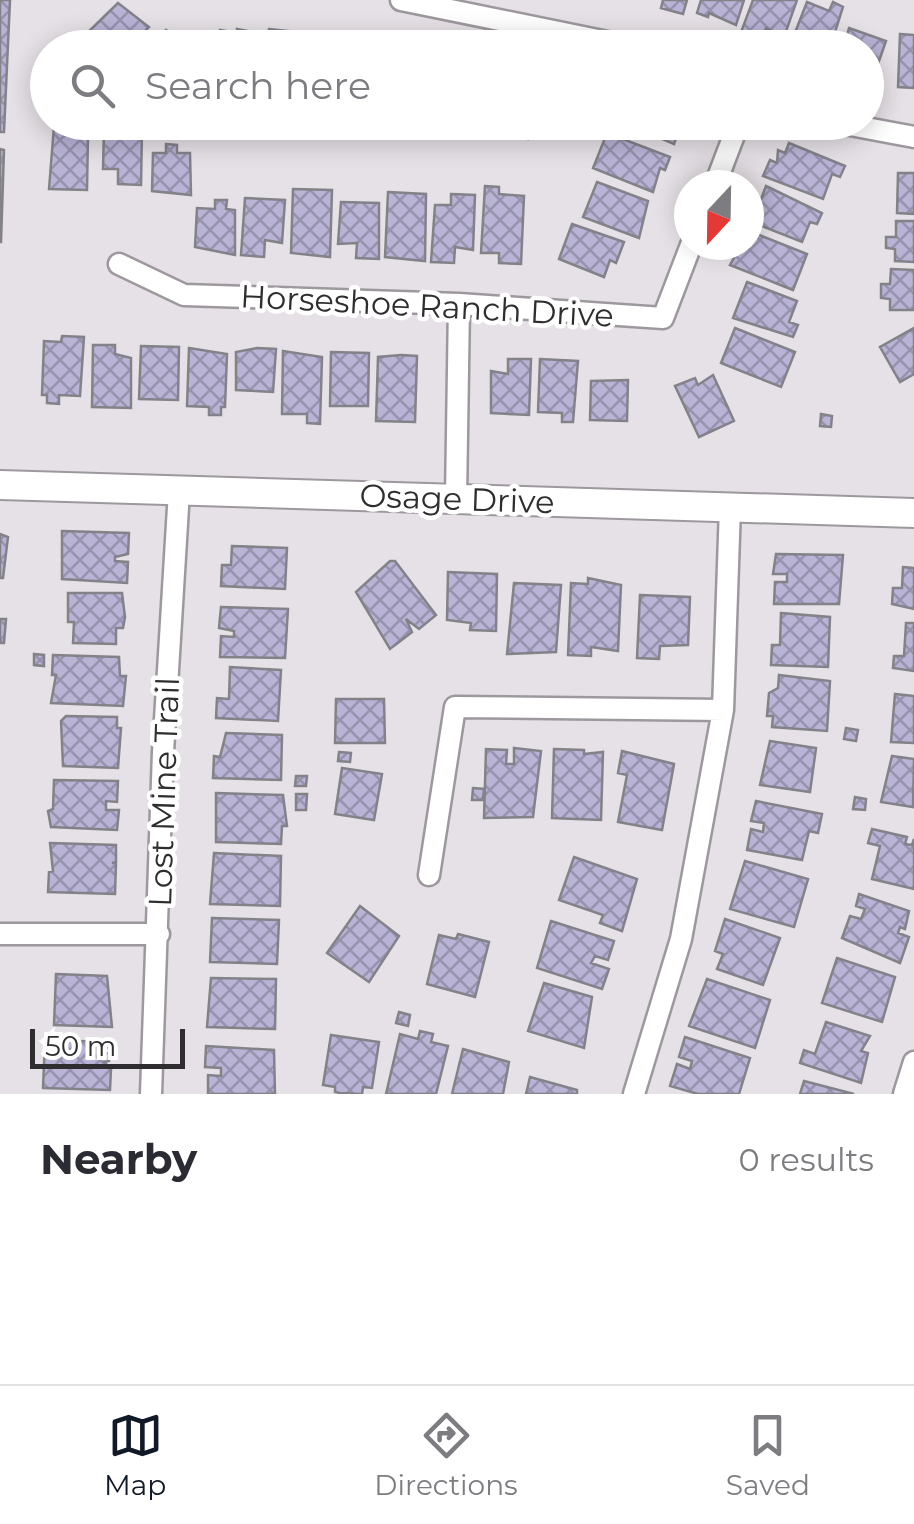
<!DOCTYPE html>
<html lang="en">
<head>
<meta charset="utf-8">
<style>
  :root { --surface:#fff; --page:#f2f2f3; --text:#2b2b33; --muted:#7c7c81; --line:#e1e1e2; --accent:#111827 }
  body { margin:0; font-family:Montserrat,sans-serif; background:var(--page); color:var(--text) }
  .compass { position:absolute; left:674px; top:170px; width:90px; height:90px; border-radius:50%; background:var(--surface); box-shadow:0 5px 25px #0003; rotate:202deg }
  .scale { position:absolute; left:30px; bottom:25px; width:155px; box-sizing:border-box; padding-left:10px; border:5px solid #2f2d2f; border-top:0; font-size:28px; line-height:35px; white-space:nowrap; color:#2f2d2f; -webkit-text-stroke:8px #fff; paint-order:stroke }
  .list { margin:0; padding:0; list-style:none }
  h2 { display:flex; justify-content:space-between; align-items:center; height:130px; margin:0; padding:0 40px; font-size:42px }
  h2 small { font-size:32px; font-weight:400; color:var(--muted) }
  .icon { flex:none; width:55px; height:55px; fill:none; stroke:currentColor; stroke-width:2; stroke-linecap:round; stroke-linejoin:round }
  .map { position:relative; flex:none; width:914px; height:1094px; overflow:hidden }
  .search { position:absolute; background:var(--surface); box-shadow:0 5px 25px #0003; left:30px; right:30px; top:30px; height:110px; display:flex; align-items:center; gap:25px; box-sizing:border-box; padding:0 35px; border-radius:55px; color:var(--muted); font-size:38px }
  .sheet { height:290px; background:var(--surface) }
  nav { display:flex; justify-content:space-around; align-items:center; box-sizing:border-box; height:140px; border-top:2px solid var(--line); background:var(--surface); font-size:28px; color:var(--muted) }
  nav a { display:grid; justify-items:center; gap:5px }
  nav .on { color:var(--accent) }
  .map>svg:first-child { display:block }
  .building { fill:url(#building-cross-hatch); stroke:#838289; stroke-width:2.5 }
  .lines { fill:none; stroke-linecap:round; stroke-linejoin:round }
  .minor-casing { stroke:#9d989d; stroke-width:25 }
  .tertiary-casing { stroke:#9d989d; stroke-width:32 }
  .minor { stroke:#fff; stroke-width:20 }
  .tertiary { stroke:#fff; stroke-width:28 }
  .labels { text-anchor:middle; stroke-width:9; stroke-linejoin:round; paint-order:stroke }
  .street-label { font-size:32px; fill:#2f2d2f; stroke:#fff }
</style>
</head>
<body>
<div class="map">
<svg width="914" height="1094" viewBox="0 0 914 1094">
  <defs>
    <pattern id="building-cross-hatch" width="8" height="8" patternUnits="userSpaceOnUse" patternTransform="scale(2.5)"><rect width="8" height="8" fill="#b9b3d6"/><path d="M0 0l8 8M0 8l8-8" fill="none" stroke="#9792ae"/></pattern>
  </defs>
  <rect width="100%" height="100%" fill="#e6e1e6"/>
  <path class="building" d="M0,0H10L4,132H0Z
    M663,0H687L683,14L661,8Z
    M701,0H744L736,25L709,13L708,17L697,13Z
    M753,0H797L784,37L766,28L761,43L740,35Z
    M807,2L829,11L833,2L843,7L830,48H789Z
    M118,3L149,27L128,48H92L82,38Z
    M849,28L886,41L873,78L866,75V48H843Z
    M237,29L258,33L255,48H215L220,30L237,33Z
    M269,29L307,33L303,48H265Z
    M166,30L181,38L184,34L201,43L199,48H157Z
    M900,34L914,35V88L898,87Z
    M314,35L335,39L334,48H311Z
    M442,122H482L479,135L441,128Z
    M491,122H530L528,139L492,132Z
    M540,122H579L577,130Z
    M623,122H680L681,123L674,144Z
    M54,126L66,127L65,135L88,136L87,190L49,189Z
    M104,128L142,129L141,185L118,184V169H103Z
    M607,133L670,157L665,170L660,168L653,192L593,168Z
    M789,143L845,166L840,177L832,174L823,199L763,176L770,160L777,163L778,150L785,153Z
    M166,144L177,145V153H190L191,195L152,191L153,153H166Z
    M0,149L4,150L1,242H0Z
    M898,173H914V214L897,213Z
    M597,182L648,201L639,238L583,217Z
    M485,186L499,187V194L524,196L521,264L499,263V253H481Z
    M766,186L822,213L817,224L810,222L802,242L749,221L755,200L760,202Z
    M293,189L332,190L330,257L291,253Z
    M388,192L426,194L425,261L385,257Z
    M451,194L475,195L473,250L455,247L454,263L431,262L435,205H451Z
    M245,198L285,200L282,243L265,240L264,257L241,255Z
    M215,200H227L226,209L235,210V255L195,247L197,208L215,209Z
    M341,202L379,203V259L356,258L357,243L338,244Z
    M896,221H914V262L895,261V249L886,248V237H896Z
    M572,224L624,242L616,263L610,260L604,277L559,259Z
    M749,231L807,254L793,290L730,265L741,245H749Z
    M891,269L914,270V310H890V299L881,298V284H890Z
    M747,282L797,301L789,322L798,325L793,337L733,318Z
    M735,328L795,352L781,387L721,363Z
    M914,328V374L900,382L880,347Z
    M62,336L84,337L80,396L59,395V404L47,403V395H42L44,341L61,342Z
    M93,345H115V354L131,358V408L92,407Z
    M141,346L179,347L178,400L139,399Z
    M189,348L227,354L225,407H221V415H209V407L187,406Z
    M257,348L276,349L273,392L236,390V352Z
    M283,351L322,357L320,424L307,423V414H282Z
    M331,352L369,353L368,406H330Z
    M401,355L417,356L415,422L376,421L378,357Z
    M508,359H531L529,415L491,413V371L508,374Z
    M540,359L578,361L573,422H562V413L538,412Z
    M713,375L734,421L699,437L675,386L695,378L698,385Z
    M628,380L627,421L590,420L591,381Z
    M821,414L832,416L831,427L820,426Z
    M62,531L129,533L128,554L115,557V561L128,562L127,583L62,579Z
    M0,534L8,537L3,578H0Z
    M232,546L287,548L285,589L221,586L222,565H231Z
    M776,554L843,555L839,604H774L775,582H787V574H773Z
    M390,561H395L436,615L419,629L406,619L412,632L390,649L356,592Z
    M903,567L914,568V609L892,604L893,588H902Z
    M448,572L497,574L496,631L470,630L471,623L447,620Z
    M588,578L621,585L618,651L591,647V656L568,655L571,583L588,584Z
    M514,583L561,585L556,652L507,654Z
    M68,593H122L125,617L123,628H116V644L73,643L74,622H68Z
    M640,595L690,597L688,645L660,646L659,659L637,658Z
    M221,607L288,609L285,658L220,657L221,636L234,637V631L219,628Z
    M781,613L830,617L828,667L771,665L772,645H780Z
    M0,619H6L4,643H0Z
    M906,623H914V671L893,668L894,656H904Z
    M34,654L44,655V666L34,665Z
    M53,655L119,657L120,676H126L123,706L51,703L56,675H52Z
    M230,667L281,670L278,721L216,718L217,698L229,699Z
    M779,675L830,681L827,731L772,727L773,716H767L769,693L778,688Z
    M895,694L914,696V743L891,742Z
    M336,699H384L385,743H335Z
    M66,716L117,717V728H121L118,768L63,766L61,721Z
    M846,728L858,730L856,741L844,739Z
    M226,733L282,735L281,780L213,778L214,756L220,757Z
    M770,741L816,748L810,792L760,785Z
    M514,748L541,751L533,817L484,818L486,749L507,750L506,764H514Z
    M554,749L584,750V754L603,752L601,820L552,818Z
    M622,751L674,764L662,830L618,822L627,775L618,773Z
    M339,752L351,753L350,762L338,761Z
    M892,756L914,759L913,807L881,802Z
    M342,768L382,774L374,820L335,814Z
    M296,776H307L306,786H295Z
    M54,780L118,781L117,802L106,801V810H119L117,830L51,827L48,811L53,809Z
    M473,788L484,789L483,800H472Z
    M216,793L283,795L287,826H282L281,844L216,842Z
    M296,794H307L306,810H296Z
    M855,797L866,799L865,810L853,809Z
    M756,801L822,814L818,833L809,831L802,860L747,850L751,829L763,832L764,823L751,821Z
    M872,829L907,837L905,844L912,845L914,839V889L872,879L880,846L868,843Z
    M50,843L116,845V862L112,863H116L115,894L48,892L49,872L53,871Z
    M214,853L281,856L280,906L210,904Z
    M574,857L637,879L622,931L600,923L603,915L559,900Z
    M745,861L808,879L794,927L730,909Z
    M859,894L909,911L905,929L900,927L898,933L909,937L900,963L842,938L850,916L861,919L865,909L856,906Z
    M360,906L399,936L369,982L327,953Z
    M212,918L279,920L277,964L210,962Z
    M725,919L780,938L763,985L717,969L723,954L715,951Z
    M551,921L614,941L608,960L595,956L591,963L609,969L602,989L537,968Z
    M458,934L489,942L475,997L427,984L439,935L456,939Z
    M837,958L895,977L882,1022L822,1003Z
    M56,974L107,976L112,1027L54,1025Z
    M211,978L276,979L275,1029L207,1027Z
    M707,979L770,1000L755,1048L689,1026Z
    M544,983L592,997L584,1048L528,1031Z
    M399,1012L410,1015L408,1026L396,1023Z
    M826,1022L870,1036L861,1051L868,1053L861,1083L800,1063L804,1050L815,1054Z
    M420,1031L433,1034L431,1042L448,1046L436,1094H386L400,1034L418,1039Z
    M331,1035L379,1042L372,1088L363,1087L362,1094L340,1093L335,1092V1087L323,1085Z
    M685,1037L750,1058L739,1094H698L670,1086L677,1064L690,1069L692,1061L679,1057Z
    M45,1040L110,1042L109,1061L104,1062L111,1069L110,1090L43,1088Z
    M206,1046L274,1050L275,1094H208V1075L221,1076V1068L205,1067Z
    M463,1049L509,1062L503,1094H452Z
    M530,1077L577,1090V1094H526Z
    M804,1081L854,1094H800Z"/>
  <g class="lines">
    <g class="minor-casing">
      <path id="minor" d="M401,0L637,48
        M834,122L914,137
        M715,185L739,122
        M119,264L184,295L459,304L663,318L691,245
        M456,499L459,304
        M429,875L455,707L723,710
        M0,934H159
        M151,1094L163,752L179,491
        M634,1094L681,939L723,710L730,507
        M904,1094L914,1062"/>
    </g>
    <g class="tertiary-casing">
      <path id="tertiary" d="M0,485L914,513"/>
    </g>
    <use href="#minor" class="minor"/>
    <use href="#tertiary" class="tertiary"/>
  </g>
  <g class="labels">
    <g class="street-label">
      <text transform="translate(427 306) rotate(3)" y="11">Horseshoe Ranch Drive</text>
      <text transform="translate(457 499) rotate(2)" y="11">Osage Drive</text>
      <text transform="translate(164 792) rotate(-88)" y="11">Lost Mine Trail</text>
    </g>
  </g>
</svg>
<svg class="compass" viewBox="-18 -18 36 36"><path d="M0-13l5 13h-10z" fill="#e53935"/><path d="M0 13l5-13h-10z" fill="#7c7c81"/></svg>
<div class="scale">50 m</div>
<div class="search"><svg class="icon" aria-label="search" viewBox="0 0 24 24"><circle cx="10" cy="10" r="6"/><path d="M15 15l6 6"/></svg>Search here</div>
</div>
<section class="sheet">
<h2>Nearby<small>0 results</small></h2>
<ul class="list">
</ul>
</section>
<nav>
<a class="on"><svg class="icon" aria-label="map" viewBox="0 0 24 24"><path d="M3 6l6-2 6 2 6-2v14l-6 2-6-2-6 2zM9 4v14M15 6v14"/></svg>Map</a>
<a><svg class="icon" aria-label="directions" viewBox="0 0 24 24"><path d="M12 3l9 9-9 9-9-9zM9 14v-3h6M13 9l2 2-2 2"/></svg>Directions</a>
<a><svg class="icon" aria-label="saved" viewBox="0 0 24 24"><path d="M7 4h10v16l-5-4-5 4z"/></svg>Saved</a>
</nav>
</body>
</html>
